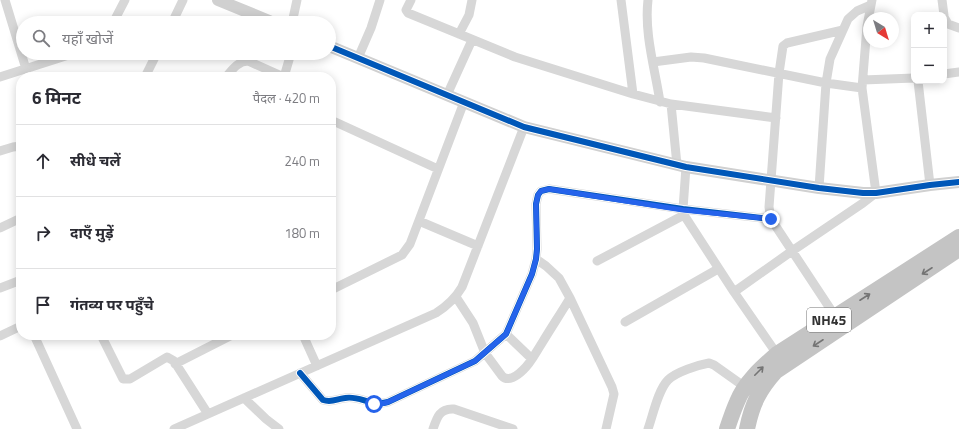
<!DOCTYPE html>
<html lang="hi">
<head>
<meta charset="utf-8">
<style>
  :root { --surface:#fff; --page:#f7f7f7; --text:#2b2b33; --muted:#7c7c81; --line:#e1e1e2 }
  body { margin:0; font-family:"Titillium Web","Noto Sans Devanagari",sans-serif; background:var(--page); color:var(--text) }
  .controls { position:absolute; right:12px; top:12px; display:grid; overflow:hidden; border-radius:8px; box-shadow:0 2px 10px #0003 }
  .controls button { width:36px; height:36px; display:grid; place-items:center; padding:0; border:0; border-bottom:1px solid var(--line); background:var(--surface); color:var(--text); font:20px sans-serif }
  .compass { position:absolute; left:863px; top:12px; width:36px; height:36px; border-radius:50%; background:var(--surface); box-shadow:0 2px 10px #0003; rotate:142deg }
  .stop { position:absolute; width:12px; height:12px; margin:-9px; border:3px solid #2563eb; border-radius:50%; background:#fff }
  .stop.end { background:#2563eb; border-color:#fff; box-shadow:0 1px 4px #0008 }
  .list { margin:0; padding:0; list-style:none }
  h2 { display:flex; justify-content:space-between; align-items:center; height:52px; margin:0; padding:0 16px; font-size:17px }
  h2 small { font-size:13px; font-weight:400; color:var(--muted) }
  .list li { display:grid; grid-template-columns:26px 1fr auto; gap:12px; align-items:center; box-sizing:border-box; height:72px; padding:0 16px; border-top:1px solid var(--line) }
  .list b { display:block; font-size:15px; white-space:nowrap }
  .list em { font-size:13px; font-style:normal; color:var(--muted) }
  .icon { flex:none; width:22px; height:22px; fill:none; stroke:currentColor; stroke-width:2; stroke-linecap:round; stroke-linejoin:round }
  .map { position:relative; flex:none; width:959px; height:429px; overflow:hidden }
  .search { position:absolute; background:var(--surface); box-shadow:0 2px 10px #0003; left:16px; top:16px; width:320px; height:44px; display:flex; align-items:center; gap:10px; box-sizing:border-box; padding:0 14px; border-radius:22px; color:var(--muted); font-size:15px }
  .panel { position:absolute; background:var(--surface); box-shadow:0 2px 10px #0003; left:16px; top:72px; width:320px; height:268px; border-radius:16px }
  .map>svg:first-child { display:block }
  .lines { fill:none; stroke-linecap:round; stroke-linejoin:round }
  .street { stroke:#d7d7d7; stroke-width:9 }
  .secondary { stroke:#d0d0d0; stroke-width:12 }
  .highway { stroke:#c4c4c4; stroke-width:16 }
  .cycleway-casing { stroke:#fff; stroke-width:8 }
  .cycleway { stroke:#0057b8; stroke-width:6 }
  .oneway { stroke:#747474 }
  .route { stroke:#2563eb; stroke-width:5 }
  .labels { text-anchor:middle; stroke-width:4; stroke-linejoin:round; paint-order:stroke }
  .shield { fill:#fff; stroke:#707070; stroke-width:1 }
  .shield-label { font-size:14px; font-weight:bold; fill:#333 }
</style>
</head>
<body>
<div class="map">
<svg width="959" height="429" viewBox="0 0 959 429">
  <rect width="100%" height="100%" fill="#fff"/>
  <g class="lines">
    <path class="street" d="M5,0L26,69
      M411,0L406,10L408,13L515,57L633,94L671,104L776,118
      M621,0L633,94
      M648,0C644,33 655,69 660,102
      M942,0L944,15
      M944,17L948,24L959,28
      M113,23L125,0
      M172,23L183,0
      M292,23L297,0
      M459,34L469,15L472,0
      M358,58L371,28L380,0
      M653,62L691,57L704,58L826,83L862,88
      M944,74L959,72
      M0,77L75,53
      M145,77L157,53
      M226,77C232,70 238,61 248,61L284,77
      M284,77L291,53
      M863,80L914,78
      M918,81L930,185
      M447,95L472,40
      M671,104L677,165
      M331,120L438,169
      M0,151L13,147L21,146
      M686,167L683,209L684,215L734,292L779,357
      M819,188L826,83L830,59L848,19L857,11L871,5
      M419,221L478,246
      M0,228L21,218
      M536,259L546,266L559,278L570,298L612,387L614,394L606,429
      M597,261L684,215
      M0,288L21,280
      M331,290L402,255L410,244L464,102
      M734,292L792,251L863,203L876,193L862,88L867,26L872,0
      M456,297L473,323L485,353L502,376C508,382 517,376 523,370C531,363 536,352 542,343C551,328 561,313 570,298
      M835,316L771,219L769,207L779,73L783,46L787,43L843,30
      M625,322L718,269
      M506,334L532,359
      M34,335L77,429
      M101,335L123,379H130L167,357L174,361L208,414
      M303,335L317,366
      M0,336L21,326
      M175,364L232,335
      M300,373L323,400C332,403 336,399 345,398C360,395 371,407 388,402L475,361L506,334L532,274L536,259L537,249L536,204L538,195L541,191L549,189L683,209L771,219
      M244,398L266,419L279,429
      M174,429L436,313C447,306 455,299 462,287L524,127
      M433,429C437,417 440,408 454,409L513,429
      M648,429C653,415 658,390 668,380C676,372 698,365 709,363L714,365L745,387"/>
    <path class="secondary" d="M218,0L274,23
      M329,46L524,127L686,167L819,188L863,193H876L930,185L959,182"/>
    <path class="highway" d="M727,429C730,420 733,411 737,402C745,382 761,368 777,354L959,237
      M747,429C752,404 759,390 776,371L959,249"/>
    <g class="cycleway-casing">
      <path id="cycleway" d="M329,46L524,127L686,167L819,188L863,193H876L930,185L959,182
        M300,373L323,400C332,403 336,399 345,398C360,395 371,407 388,402L475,361L506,334L532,274L536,259L537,249L536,204L538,195L541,191L549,189L683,209L771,219"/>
    </g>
    <use href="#cycleway" class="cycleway"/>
  </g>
  <defs><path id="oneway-shaft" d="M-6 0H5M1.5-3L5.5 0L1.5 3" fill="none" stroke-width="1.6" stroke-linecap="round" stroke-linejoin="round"/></defs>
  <g class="oneway">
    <use href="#oneway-shaft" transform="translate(927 271) rotate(147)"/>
    <use href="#oneway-shaft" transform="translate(865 297) rotate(-33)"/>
    <use href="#oneway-shaft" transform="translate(818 343) rotate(147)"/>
    <use href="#oneway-shaft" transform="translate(759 371) rotate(-45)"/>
  </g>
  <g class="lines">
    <path class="route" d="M374,404H381L388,402L475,361L506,334L532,274L536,259L537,249L536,204L538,195L541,191L549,189L683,210L771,219"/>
  </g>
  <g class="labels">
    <rect class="shield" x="807" y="308" width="44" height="24" rx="3"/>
    <g class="shield-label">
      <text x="829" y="325">NH45</text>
    </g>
  </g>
</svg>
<div class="controls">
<button>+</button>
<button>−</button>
</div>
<svg class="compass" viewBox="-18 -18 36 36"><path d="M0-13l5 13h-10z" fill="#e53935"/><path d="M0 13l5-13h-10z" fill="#7c7c81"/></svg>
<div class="stop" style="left:374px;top:404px"></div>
<div class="stop end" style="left:771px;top:219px"></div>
<div class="search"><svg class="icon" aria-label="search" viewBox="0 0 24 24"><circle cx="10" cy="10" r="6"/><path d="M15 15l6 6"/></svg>यहाँ खोजें</div>
<section class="panel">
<h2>6 मिनट<small>पैदल · 420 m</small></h2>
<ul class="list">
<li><svg class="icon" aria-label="ahead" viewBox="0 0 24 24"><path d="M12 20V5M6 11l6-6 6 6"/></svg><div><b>सीधे चलें</b></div><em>240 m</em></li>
<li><svg class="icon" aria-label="right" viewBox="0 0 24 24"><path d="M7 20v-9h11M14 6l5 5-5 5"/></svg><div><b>दाएँ मुड़ें</b></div><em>180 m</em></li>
<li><svg class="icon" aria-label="arrive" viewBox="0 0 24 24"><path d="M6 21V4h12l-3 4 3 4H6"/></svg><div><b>गंतव्य पर पहुँचे</b></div></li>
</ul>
</section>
</div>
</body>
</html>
